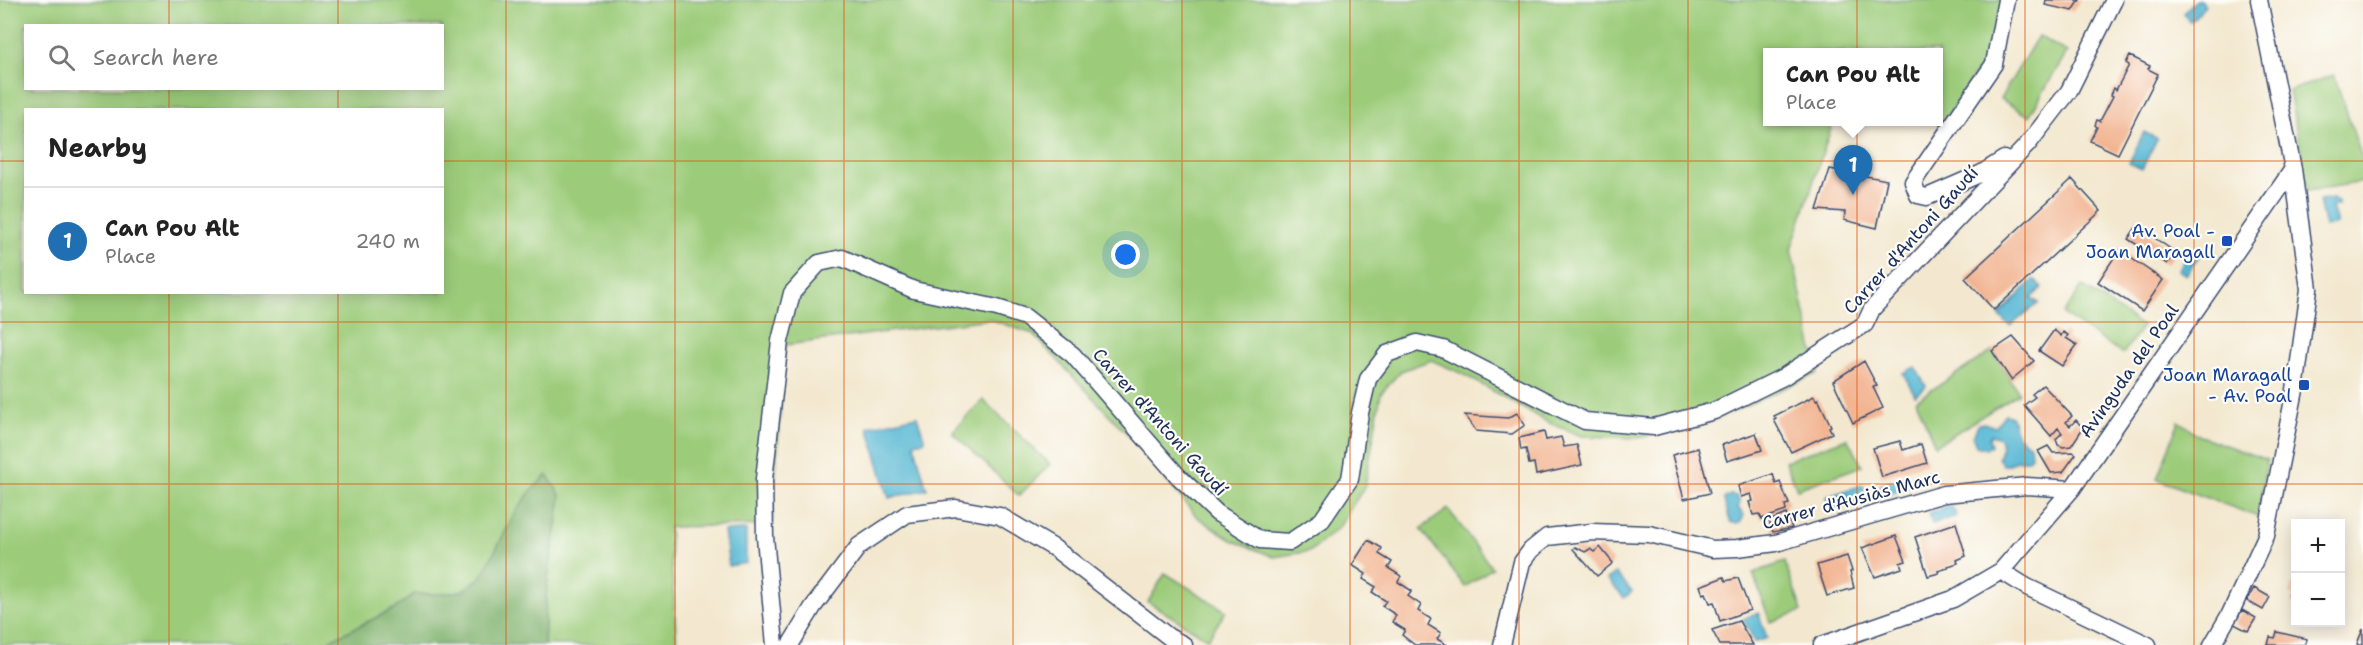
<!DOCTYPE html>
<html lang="en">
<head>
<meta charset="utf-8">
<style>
  :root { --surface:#fff; --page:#f6f6f6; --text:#222; --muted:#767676; --line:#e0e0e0; --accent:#1f6fb2 }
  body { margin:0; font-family:"Shantell Sans",sans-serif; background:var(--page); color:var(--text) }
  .controls { position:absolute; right:18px; bottom:18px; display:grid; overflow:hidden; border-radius:0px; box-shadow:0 3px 15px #0003 }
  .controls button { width:54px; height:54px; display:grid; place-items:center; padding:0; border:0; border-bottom:2px solid var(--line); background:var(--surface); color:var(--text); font:30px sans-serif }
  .you { position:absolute; left:1126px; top:255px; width:21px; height:21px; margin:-15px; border:4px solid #fff; border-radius:50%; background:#1a73e8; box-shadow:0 0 0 9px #1a73e833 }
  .badge { display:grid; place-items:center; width:39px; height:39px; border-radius:50%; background:var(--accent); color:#fff; font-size:20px; font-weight:700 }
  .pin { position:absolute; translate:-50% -50px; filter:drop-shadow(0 2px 3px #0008) }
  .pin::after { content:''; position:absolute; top:32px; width:21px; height:18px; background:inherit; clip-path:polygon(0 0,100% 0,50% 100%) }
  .popup { position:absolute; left:1763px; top:48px; width:180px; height:78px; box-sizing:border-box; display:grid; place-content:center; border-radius:0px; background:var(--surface); filter:drop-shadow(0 2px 4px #0005); font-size:20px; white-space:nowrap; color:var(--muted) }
  .popup b { font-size:22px; color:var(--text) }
  .popup::after { content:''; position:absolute; left:50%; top:100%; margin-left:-12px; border:12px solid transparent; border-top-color:var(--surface) }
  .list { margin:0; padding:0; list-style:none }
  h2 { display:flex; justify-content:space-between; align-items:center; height:78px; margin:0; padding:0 24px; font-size:26px }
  h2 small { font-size:20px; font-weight:400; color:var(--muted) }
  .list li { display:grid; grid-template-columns:39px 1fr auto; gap:18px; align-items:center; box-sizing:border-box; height:108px; padding:0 24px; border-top:2px solid var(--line) }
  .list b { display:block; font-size:22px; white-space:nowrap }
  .list p { margin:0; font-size:20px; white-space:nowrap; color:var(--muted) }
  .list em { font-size:20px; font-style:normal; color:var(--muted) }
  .icon { flex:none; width:33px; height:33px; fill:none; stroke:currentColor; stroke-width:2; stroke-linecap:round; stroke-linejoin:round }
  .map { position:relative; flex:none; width:2363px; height:645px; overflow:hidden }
  .search { position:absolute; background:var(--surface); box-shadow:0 3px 15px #0003; left:24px; top:24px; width:420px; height:66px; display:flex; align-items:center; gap:15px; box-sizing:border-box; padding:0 21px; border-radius:0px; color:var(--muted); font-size:22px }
  .panel { position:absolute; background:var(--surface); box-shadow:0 3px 15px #0003; left:24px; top:108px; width:420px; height:186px; border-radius:0px }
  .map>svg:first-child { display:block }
  .green { fill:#9ccc7a; stroke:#5c7e6c; stroke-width:1.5; fill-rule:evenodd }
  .forest { fill:#7db06a; stroke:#4c7064; stroke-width:1.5 }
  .water { fill:#56b8d4; stroke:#387499; stroke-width:1.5 }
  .building { fill:#f2b491 }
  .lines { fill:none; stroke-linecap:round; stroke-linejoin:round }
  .minor-casing { stroke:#3b4b6f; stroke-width:19 }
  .minor { stroke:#fff; stroke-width:16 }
  .grid { fill:none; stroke:#de5710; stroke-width:1.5; stroke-opacity:0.55 }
  .transit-dot { fill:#1a4fb4; stroke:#fdfcf7; stroke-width:2 }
  .labels { text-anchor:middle; stroke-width:4.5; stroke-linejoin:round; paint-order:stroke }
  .transit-label { font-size:18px; fill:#164399; stroke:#fdfcf7; text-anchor:end }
  .street-label { font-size:18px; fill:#1b2f5e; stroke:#fdfcf7 }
</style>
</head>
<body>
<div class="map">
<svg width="2363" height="645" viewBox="0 0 2363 645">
  <rect width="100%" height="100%" fill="#fdfcf7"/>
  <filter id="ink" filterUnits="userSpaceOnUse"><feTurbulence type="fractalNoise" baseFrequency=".0167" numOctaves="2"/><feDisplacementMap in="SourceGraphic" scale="12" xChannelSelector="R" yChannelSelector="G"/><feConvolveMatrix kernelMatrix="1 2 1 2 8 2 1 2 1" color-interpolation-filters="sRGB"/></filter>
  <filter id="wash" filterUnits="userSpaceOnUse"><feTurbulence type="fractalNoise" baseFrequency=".008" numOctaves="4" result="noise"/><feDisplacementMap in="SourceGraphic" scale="24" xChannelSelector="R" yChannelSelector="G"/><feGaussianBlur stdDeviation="1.35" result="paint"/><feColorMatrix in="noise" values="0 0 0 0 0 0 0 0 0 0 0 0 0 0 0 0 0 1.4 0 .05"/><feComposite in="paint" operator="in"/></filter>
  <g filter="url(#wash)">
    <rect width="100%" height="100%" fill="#f3e8cf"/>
    <path class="green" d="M0,0H2002L1991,51L1943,122L1939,120L1938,52H1768V122H1833L1791,250L1818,373L1707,423L1638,438L1582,436L1547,422L1465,375L1431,360L1401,371L1381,393L1365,486L1339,527L1311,551L1274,557L1232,540L1197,517L1131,438L1033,334L989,319L785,345L772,525L669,527L677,645H544L546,592L558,520L516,512L481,577L462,591L440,594H414L396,608L320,645H0ZM26,26H442V88H26ZM26,110H442V292H26Z
      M2038,36L2067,52L2029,116L2000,99Z
      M2334,75L2363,161V182L2308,191L2289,91Z
      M2082,286L2142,326L2123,354L2063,314Z
      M1992,351L2019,393L1935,446L1916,400Z
      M983,400L1050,464L1019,496L952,432Z
      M2179,421L2200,436L2267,460L2258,517L2157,479Z
      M1847,438L1862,466L1797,489L1785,461Z
      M1448,509L1492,568L1465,587L1421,529Z
      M1785,562L1802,611L1770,622L1753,573Z
      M1165,573L1226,611L1208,639L1148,602Z"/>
    <path class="forest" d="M547,475L561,496L546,592L544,645H320L396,608L414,594H440L462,591L481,577L516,512L530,492Z"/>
    <path class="water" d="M2196,0H2200L2205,6L2190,22L2183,13Z
      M2144,132L2157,139L2142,169L2129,163Z
      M2333,199L2338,202V205L2332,207L2337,224L2325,227L2319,201Z
      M2191,251L2199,256L2186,275L2178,270Z
      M2034,279L2042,288L2031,298L2039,303L2010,326L1999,315Z
      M1915,367L1926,386L1915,395L1903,373Z
      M2005,414L2012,417L2017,435L2030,445L2031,456L2027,460H2016L2008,465H2003L1998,458L2002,447L2000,438L1991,435L1989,438L1991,446L1986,449L1976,446L1973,437L1978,424L1984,423L1995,427Z
      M917,416L925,441L914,443L927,489L889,498L868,427Z
      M1902,478L1907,488L1883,496L1880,485Z
      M1863,485L1868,498L1832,510L1826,497Z
      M1730,495L1737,496L1740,503L1738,508L1744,515L1741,522L1737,524L1730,522C1729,516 1724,503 1724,499Z
      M1946,507H1952L1957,516L1932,524L1929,513Z
      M746,530V563L729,566L724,531Z
      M1616,573L1632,592L1624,598L1607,579Z
      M1758,612L1767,638L1755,642L1743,619Z"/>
    <g id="blocks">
      <path class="building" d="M2046,0H2080L2073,11L2045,5Z
        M2130,56L2150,66L2148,69L2158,74L2118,154L2090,141L2097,127L2095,125L2097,120L2100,121L2113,96L2111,95L2114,88L2116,90L2129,65L2126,63Z
        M1830,169L1887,180L1877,228L1844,220L1845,212L1817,210Z
        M2072,179L2101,211L1994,310L1965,278Z
        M2137,226L2175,252L2167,264L2128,239Z
        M2119,250L2163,280L2142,311L2098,282Z
        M2054,330L2061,336L2063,332L2068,335L2066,338L2077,345L2062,366L2039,351Z
        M2013,337L2034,361L2011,380L1992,351Z
        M1864,361L1877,386L1873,387L1883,408L1853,423L1833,381Z
        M2043,385L2072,416L2066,422L2070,426L2076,420L2083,428L2071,446L2063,447L2058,445L2056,439L2062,433L2058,428L2051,436L2024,405L2035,397L2032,394Z
        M1814,396L1816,400L1818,399L1831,426L1829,427L1832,433L1791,452L1774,420L1776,419L1774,416Z
        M1517,413L1525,425L1512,434L1476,431L1465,415L1508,418Z
        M1544,432L1546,440L1561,437L1564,447L1577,445L1582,465L1536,475L1534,463L1529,464L1526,449L1521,450L1519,438Z
        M1756,433L1762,450L1727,461L1722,445Z
        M1900,441L1903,450L1921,444L1927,463L1882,477L1873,448Z
        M2048,446L2053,453L2073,452L2076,454L2063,472L2051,473L2038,451Z
        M1698,448L1710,493L1684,499L1672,455Z
        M1773,474L1776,484L1780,482L1789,504L1785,505L1786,511L1762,519L1759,514L1753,515L1749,502L1753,501L1751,494L1741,497L1738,486Z
        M1786,514L1792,528L1773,532L1769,521Z
        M1956,523L1966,556L1957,560L1958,563L1948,566V568L1938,571L1939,573L1928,576L1915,537Z
        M1896,536L1906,561L1900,563L1902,568L1875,577L1862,548Z
        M1368,540L1382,548L1379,554L1392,562L1388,568L1401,576L1398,582L1412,591L1408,596L1421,605L1418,611L1431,619L1428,625L1441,633L1437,639L1447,645H1415L1402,635L1405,630L1392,622L1396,615L1382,606L1386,601L1372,592L1376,587L1363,579L1366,574L1352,565Z
        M1575,547L1585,552L1590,549L1594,552L1600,547L1613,563L1597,576L1573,549Z
        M1847,556L1852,571L1850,572L1854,588L1827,596L1817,565Z
        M1724,577L1726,581L1738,578L1750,610L1720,621L1714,602L1710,603L1706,593L1703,594L1700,586Z
        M2292,584L2296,585V605L2291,604L2294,596L2289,594Z
        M2254,588L2270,597L2263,610L2247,601Z
        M2242,610L2256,618L2248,631L2234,624Z
        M1739,621L1753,645H1720L1712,630Z
        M2363,629V645H2359L2357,644Z
        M2277,632L2307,639L2305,645H2268L2270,637L2275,638Z"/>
    </g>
  </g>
  <g filter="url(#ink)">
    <use href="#blocks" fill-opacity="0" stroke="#3b4b6f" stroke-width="1.5"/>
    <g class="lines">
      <g class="minor-casing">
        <path id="minor" d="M2004,159L1982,173L1927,197L1918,195L1913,182L1994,64L2006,0
          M2001,571L2027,587L2148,645
          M775,645L765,537L764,479L780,341L792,293L819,263L842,258L914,290L997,308L1025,317L1073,355L1178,476L1217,513L1260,540L1290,542L1322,520L1350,479L1360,413L1368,379L1387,354L1417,343L1443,349L1585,421L1654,427L1714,411L1783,377L1865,324L1872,309L2028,144L2069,91L2114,0
          M790,645L813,607L859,546L907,514L956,508L1000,516L1054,548L1169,637L1184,645
          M1502,645L1522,562L1531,550L1547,537L1592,532L1649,534L1713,549L1737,548L1776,543L1944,494L2027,486L2072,489
          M1822,645L1953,599L2001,571L2072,489L2293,169
          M2212,645L2230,614L2266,536L2295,390L2309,289L2293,169L2259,0"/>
      </g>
      <use href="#minor" class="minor"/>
    </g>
  </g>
  <path class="grid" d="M169,0V26M338,0V26M506,0V645M675,0V645M844,0V645M1013,0V645M1182,0V645M1350,0V645M1519,0V645M1688,0V645M1857,0V645M2025,0V645M2194,0V645M169,88V110M338,88V110M0,161H26M442,161H2363M169,292V645M338,292V645M0,322H2363M0,484H2363"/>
  <g class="transit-dot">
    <rect x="2221" y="235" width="12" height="12" rx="3"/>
    <rect x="2298" y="379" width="12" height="12" rx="3"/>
  </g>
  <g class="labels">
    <g class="transit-label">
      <text x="2215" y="237">Av. Poal -<tspan x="2215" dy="21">Joan Maragall</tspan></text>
      <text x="2292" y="381">Joan Maragall<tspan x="2292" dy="21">- Av. Poal</tspan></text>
    </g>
    <g class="street-label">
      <text transform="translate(1911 240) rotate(-48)" y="6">Carrer d'Antoni Gaudí</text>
      <text transform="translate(2129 371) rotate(-55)" y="6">Avinguda del Poal</text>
      <text transform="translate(1160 422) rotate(48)" y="6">Carrer d'Antoni Gaudí</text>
      <text transform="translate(1851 500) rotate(-15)" y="6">Carrer d'Ausiàs Marc</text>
    </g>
  </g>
</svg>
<div class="controls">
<button>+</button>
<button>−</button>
</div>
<div class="you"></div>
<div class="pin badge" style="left:1853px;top:195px">1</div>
<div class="popup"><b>Can Pou Alt</b>Place</div>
<div class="search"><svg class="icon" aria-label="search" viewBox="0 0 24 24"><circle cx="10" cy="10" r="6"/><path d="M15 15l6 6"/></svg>Search here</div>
<section class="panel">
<h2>Nearby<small></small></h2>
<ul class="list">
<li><span class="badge">1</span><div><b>Can Pou Alt</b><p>Place</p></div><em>240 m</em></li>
</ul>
</section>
</div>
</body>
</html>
